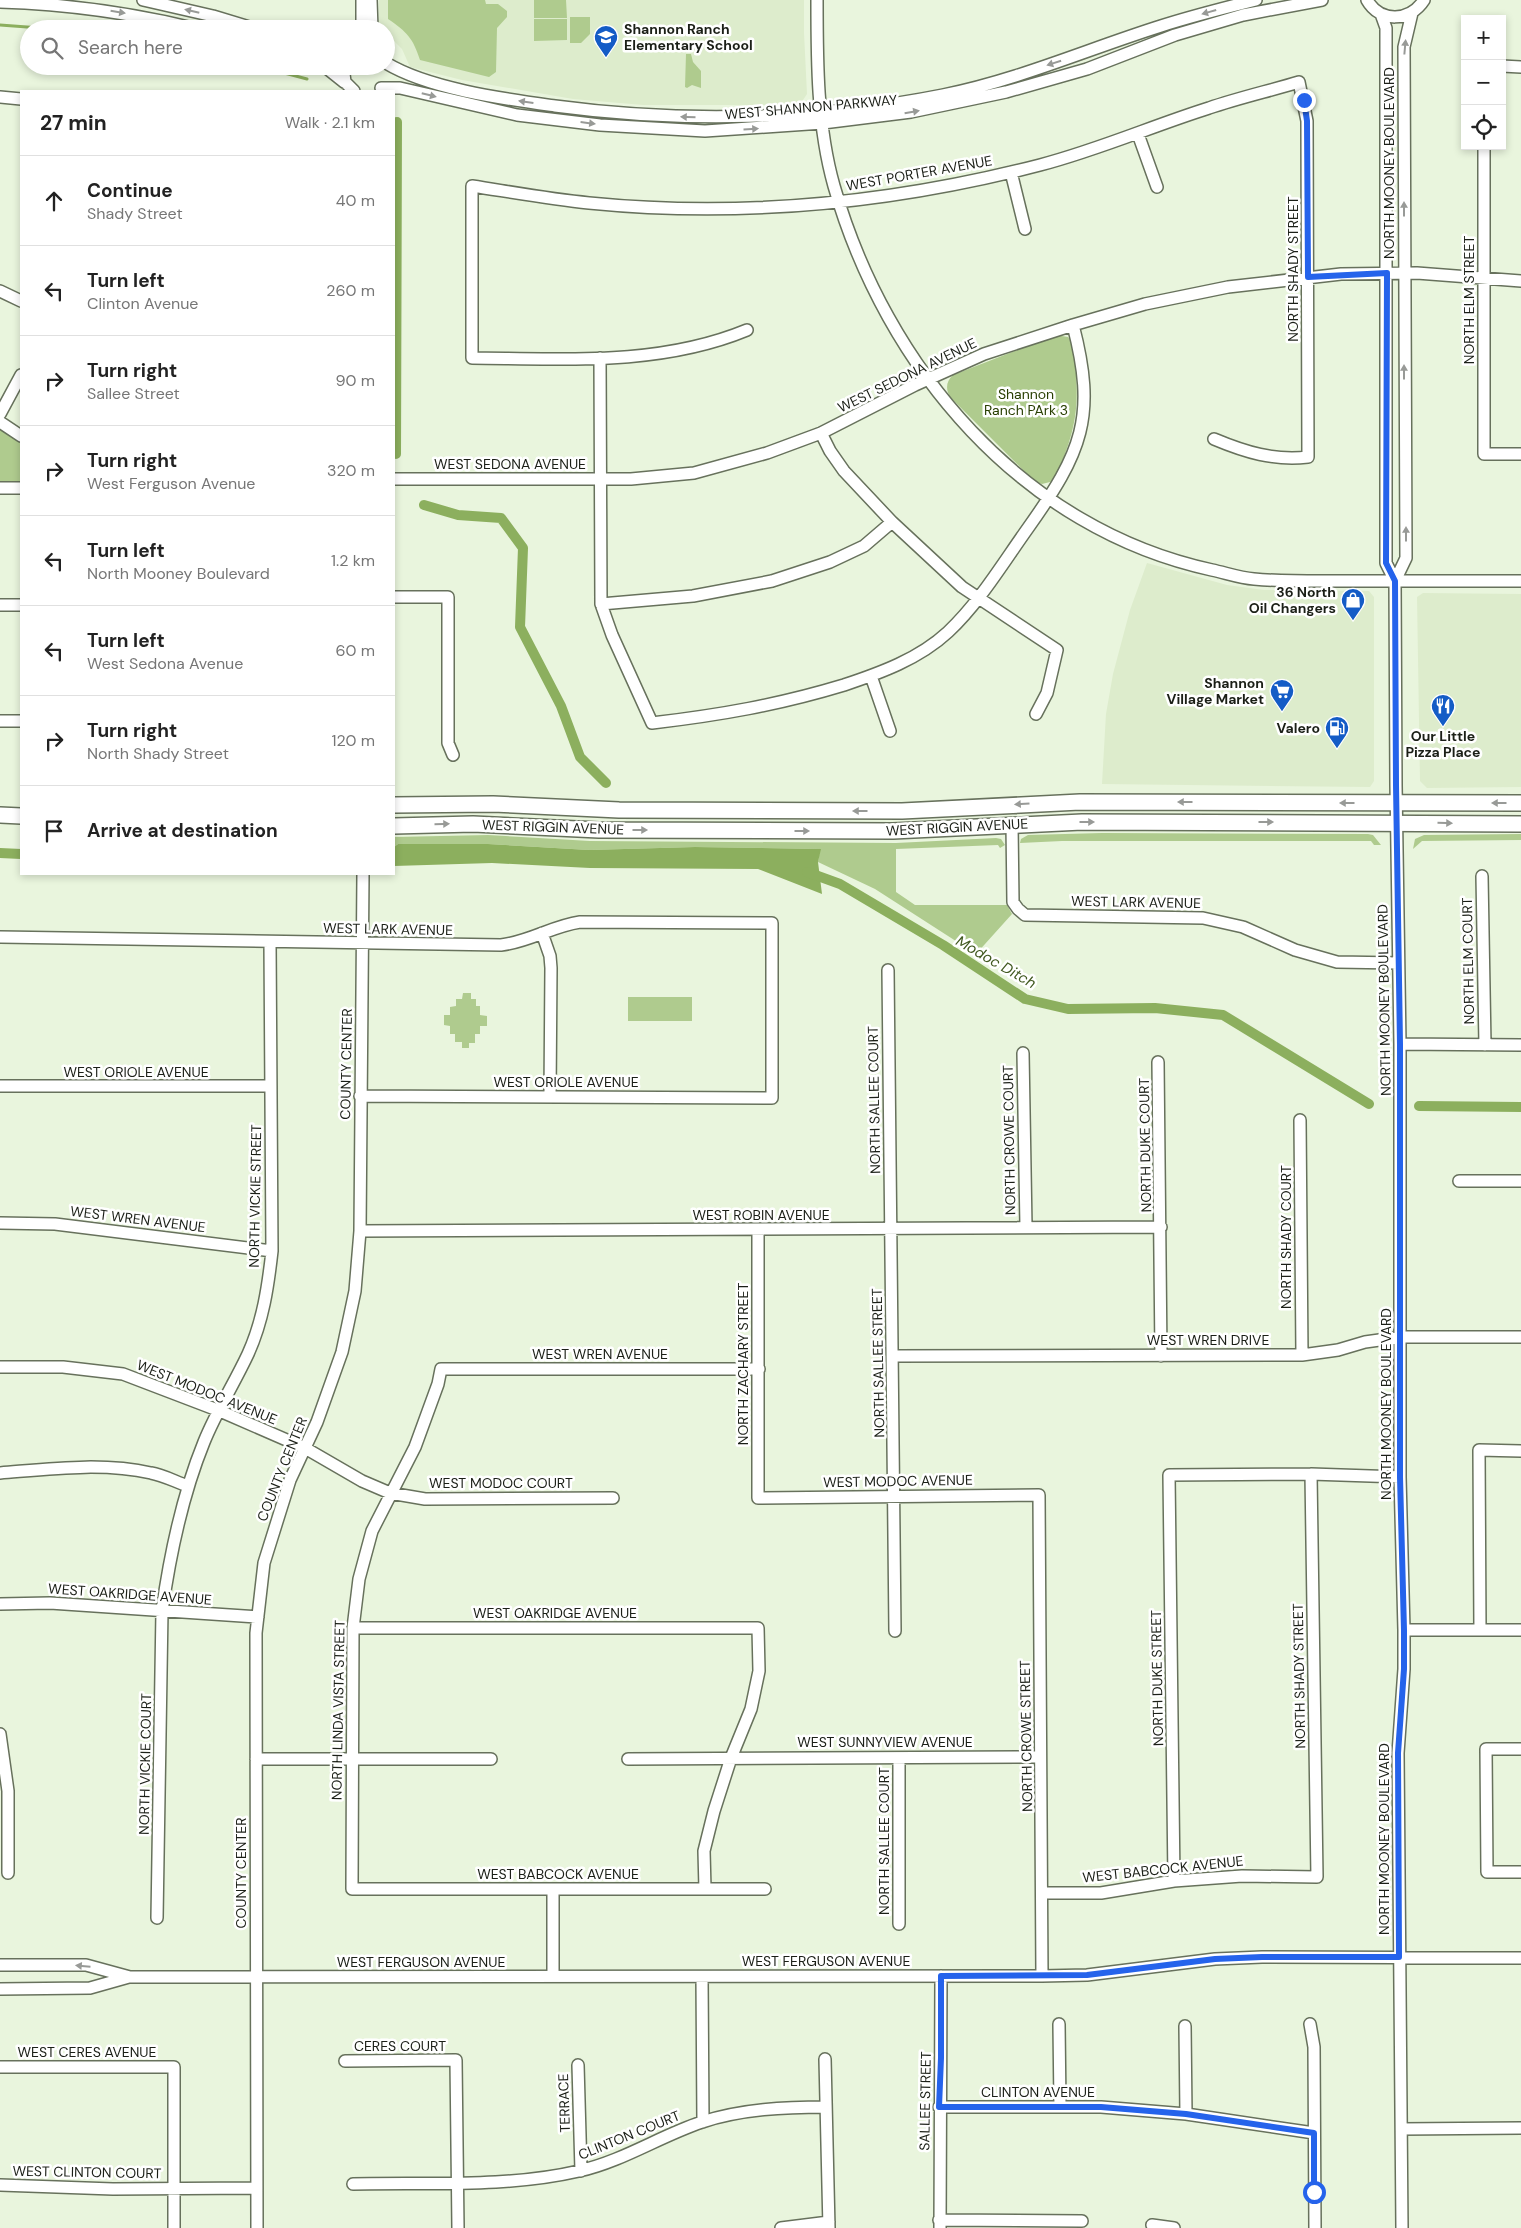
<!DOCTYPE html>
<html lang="en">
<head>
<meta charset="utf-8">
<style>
  :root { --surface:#fff; --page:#f6f6f6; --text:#222; --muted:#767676; --line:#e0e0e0 }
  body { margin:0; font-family:"DM Sans",sans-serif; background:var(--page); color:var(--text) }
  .controls { position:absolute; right:15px; top:15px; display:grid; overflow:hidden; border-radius:0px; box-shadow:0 2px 8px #0003 }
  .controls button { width:45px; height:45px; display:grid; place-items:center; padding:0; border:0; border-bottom:1px solid var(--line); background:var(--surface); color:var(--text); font:25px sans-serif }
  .stop { position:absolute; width:15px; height:15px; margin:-11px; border:4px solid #2563eb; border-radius:50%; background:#fff }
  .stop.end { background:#2563eb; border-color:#fff; box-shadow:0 1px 5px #0008 }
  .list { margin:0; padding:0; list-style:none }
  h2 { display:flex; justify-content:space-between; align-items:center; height:65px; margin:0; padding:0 20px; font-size:21px }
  h2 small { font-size:16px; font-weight:400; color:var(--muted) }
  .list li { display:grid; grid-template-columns:32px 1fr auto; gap:15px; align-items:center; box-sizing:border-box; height:90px; padding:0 20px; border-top:1px solid var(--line) }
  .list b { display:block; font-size:19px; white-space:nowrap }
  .list p { margin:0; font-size:16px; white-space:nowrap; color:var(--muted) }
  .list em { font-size:16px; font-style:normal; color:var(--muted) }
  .icon { flex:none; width:28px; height:28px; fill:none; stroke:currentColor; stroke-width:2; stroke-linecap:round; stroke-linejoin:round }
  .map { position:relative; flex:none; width:1521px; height:2228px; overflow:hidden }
  .search { position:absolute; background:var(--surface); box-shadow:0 2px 8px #0003; left:20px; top:20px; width:375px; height:55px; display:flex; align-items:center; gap:12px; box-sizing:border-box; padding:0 18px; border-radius:28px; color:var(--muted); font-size:19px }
  .panel { position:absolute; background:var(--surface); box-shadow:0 2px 8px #0003; left:20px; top:90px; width:375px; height:785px; border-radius:0px }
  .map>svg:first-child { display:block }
  .built { fill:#ddeccc }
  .green { fill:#afcb8e }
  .water { fill:#8caf5e }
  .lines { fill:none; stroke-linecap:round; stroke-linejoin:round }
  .stream { stroke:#8caf5e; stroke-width:3 }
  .canal { stroke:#8caf5e; stroke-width:10 }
  .minor-casing { stroke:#67715c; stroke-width:14 }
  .major-casing { stroke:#67715c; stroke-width:18 }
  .minor { stroke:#fff; stroke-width:11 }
  .major { stroke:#fff; stroke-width:15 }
  .oneway { fill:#989a97 }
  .route { stroke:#2563eb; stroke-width:6 }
  .labels { text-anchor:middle; stroke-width:5; stroke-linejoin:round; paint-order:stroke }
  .poi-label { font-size:14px; font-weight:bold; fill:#1b1f17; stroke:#fff; text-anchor:end }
  .street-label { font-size:14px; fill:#1b1f17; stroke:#fff }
  .park-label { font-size:14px; fill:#293f02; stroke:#fff }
  .water-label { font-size:15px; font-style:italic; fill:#415920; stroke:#fff }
</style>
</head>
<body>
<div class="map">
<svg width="1521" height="2228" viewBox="0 0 1521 2228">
  <rect width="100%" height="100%" fill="#e9f5dd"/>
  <path class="built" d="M379,0H804V33L807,94L801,103L779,105H643L573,99L462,80L410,67L402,49L386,33V29L379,28Z
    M1147,563L1227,585L1264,590L1369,591L1374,597V781L1370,787L1102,784L1106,714L1113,674L1130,610Z
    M1423,593L1521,594V787L1427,788L1420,781L1417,597Z"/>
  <path class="green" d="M388,0H485L486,4H498L507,11V17L497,28L496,72L489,77L420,60C413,38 407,32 388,19Z
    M534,0H566L567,18H534Z
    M570,17H590V34L581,43H570Z
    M534,19H567V40L534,41Z
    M686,54H691L693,62L701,71V88L692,85L687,88L685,87Z
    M1056,335L1068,337L1073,342C1080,403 1079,424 1054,481L1042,484L1034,481L951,398C945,390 946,381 953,375Z
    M0,430L21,442V482H0Z
    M1102,833L1368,834L1373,835L1381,845H1374L1371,841H1062L1020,843L1021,839L1028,835Z
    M1521,834V840L1422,841L1413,849L1415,839L1424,835Z
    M488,835L590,841L896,843L996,838L1001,839L1005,845L1000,848L998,845L896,849V892L915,905H1007L1012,914L976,954L875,889L818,862L820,849L695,847L589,850L488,844H398L394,847V837Z
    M463,993H471V999H476V1006H480V1015L487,1016V1026H480V1034H475V1043H469V1048H462V1042H455V1034H450V1026L444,1025V1015H450V1007L456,1006V999H462Z
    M628,997H692V1021H628Z"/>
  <path class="water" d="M398,844H488L589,850L695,847L821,849L818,862L822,894L758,869L590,868L492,863L394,866V847Z"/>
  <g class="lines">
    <path class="stream" d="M0,25L54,29
      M258,66L307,79"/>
    <path class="canal" d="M396,454L397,122
      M424,505L458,515L501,518L523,548L520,627L561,706L580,757L606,783
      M0,853L21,854
      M807,872L840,884L943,945L1025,999L1068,1009L1155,1008L1223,1015L1369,1104
      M1419,1106L1521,1107"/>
    <g class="minor-casing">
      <path id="minor" d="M143,0L213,16L256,29
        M371,0L372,29
        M817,0C817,61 817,126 834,186C886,368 1022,529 1212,570C1226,573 1240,578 1254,579C1287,582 1322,581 1355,581C1411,581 1466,581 1521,581
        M1367,0C1380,23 1410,22 1424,0
        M0,2C67,4 132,13 197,29
        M1381,14L1386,28V563L1395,581
        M362,29V0
        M386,63C429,89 505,99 555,106C682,123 817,120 943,95C1018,80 1088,49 1161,26C1192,16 1224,8 1256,0
        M324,66L344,82
        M343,66L345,82L354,91
        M1502,66L1521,67
        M381,88H400L517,115L600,125L705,131L823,123L911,112L1006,92L1087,69L1175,35L1243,15L1322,0
        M0,97L21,99
        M1138,134L1157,187
        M1484,146V454H1521
        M1011,172L1025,229
        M0,291L21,301
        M747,330C660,366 564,359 472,358V186C511,192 550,199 589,203C740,218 893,203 1040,165C1098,150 1152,126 1209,108C1238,98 1269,91 1299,82L1307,121L1308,457C1274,461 1245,452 1214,439
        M600,358L601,604L612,635L652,723C720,715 778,705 844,685C880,673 919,659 948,632C979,603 1003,563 1028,528C1082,452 1097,417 1073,325
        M0,414L21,375
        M0,422L21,436
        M821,433L830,451L844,471L892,522L962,587L1057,650L1047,693L1036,714
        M394,479H631L694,473L767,453L821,433L915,385L984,354L1073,325L1145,304L1228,287L1341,274L1417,273L1521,281
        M0,488H21
        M394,597H448V743L453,755
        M601,604L693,596L772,581L830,562L864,546L892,522
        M0,605H21
        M871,676L890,731
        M0,721H21
        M1012,825L1013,902L1018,909L1025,915L1203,918L1243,927L1295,950L1337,962L1398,963
        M1482,876L1485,1045
        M542,933L550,956L551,968L550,1096
        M0,937L501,945C529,942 552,926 580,922L772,923V1098L360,1096
        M888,970L895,1631
        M1400,1044L1521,1045
        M1023,1053L1026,1227
        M1158,1062L1161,1356
        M0,1086H271
        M1300,1120L1302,1355
        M1459,1181H1521
        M0,1223L55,1224L272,1251
        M360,1231L1161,1227
        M758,1231V1498L1039,1495L1042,1976
        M893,1356L1302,1355L1338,1350L1365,1342L1401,1337H1521
        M0,1367H63L123,1374L220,1411L305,1448L362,1481L390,1493L425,1499L613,1498
        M759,1369H441L438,1384L415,1447L372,1531L359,1579L353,1628L352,1889H765
        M0,1473C49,1469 102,1462 151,1473C163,1475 176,1482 188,1486
        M0,1604L50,1603L258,1617
        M353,1628H758L759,1671L751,1709L731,1758L714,1811L704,1851L705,1889
        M1404,1630H1521
        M1480,1630L1479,1450L1521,1451
        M0,1734L8,1791V1873
        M1521,1749H1486L1487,1872H1521
        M256,1759H491
        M628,1759L1040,1757
        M1174,1881L1169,1475L1311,1474L1400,1477
        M553,1889V1976
        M1043,1893H1101L1174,1881L1242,1876L1317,1877L1311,1474
        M157,1918L162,1611C170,1554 182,1496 204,1442C216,1412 234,1384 248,1354C263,1321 268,1287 272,1251L270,942
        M899,1924V1758
        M0,1965H86L130,1977L1042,1976L1087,1975L1215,1959L1262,1957L1521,1958
        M702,1977L703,2122
        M0,1989L90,1988L129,1977
        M1059,2024L1060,2106
        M1310,2024L1314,2047L1315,2228
        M1185,2026L1186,2114
        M825,2059L829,2228
        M345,2061L456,2060L458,2228
        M578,2065L581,2171
        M0,2067H174V2228
        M939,2107H1101L1186,2114L1314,2133
        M1402,2129L1521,2128
        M353,2184C427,2182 506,2188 579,2171C623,2161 660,2136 702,2122C742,2109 785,2107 826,2107
        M0,2185L113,2189L257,2188
        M939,2220L1082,2221
        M1152,2225L1174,2228
        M257,2228L256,1633L264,1563L290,1480L317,1422L342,1352L355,1291L360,1231L363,874
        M781,2228L829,2222
        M940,2228L941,1976
        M1402,2228L1398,1753L1404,1669V1630L1400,1477V1044L1396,785L1395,581L1406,558L1404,47L1412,13"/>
    </g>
    <g class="major-casing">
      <path id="major" d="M394,805L493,804L619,810L902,811L1080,802L1521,803
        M0,815L21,816
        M394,826L473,824L599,830L893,831L1082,822L1521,824"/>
    </g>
    <use href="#minor" class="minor"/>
    <use href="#major" class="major"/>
  </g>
  <defs><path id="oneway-solid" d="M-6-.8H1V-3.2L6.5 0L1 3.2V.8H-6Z" transform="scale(1.25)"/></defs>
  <g class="oneway">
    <use href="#oneway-solid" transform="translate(192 11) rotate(-167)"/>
    <use href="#oneway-solid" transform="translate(118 12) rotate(9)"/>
    <use href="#oneway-solid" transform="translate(1209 12) rotate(164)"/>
    <use href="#oneway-solid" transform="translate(1405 47) rotate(-85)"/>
    <use href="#oneway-solid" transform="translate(1054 63) rotate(162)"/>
    <use href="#oneway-solid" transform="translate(429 95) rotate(14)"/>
    <use href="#oneway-solid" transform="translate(526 102) rotate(-172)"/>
    <use href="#oneway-solid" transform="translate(912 112) rotate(-10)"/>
    <use href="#oneway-solid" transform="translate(688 117) rotate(-178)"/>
    <use href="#oneway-solid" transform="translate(588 123) rotate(7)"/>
    <use href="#oneway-solid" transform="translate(751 129) rotate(-3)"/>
    <use href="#oneway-solid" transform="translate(1404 209) rotate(-90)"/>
    <use href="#oneway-solid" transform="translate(1404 372) rotate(-90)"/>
    <use href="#oneway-solid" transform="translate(1406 534) rotate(-90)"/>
    <use href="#oneway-solid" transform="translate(1185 802) rotate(-180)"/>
    <use href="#oneway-solid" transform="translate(1347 803) rotate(-180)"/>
    <use href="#oneway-solid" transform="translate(1499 803) rotate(180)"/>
    <use href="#oneway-solid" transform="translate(1022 804) rotate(176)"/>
    <use href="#oneway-solid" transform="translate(860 811) rotate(-180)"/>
    <use href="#oneway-solid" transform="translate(1087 822)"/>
    <use href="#oneway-solid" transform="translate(1266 822)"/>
    <use href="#oneway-solid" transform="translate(1445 823) rotate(1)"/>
    <use href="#oneway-solid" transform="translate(442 824) rotate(-1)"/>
    <use href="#oneway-solid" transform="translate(640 830)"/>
    <use href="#oneway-solid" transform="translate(802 831)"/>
    <use href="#oneway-solid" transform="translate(83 1966) rotate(-175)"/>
  </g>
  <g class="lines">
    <path class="route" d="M1304,100L1307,121L1308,277L1387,273L1386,563L1395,581L1396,785L1400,1044V1477L1404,1630V1669L1398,1753L1399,1957H1262L1215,1959L1087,1975L941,1976V2058L939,2107H1101L1186,2114L1314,2133V2192"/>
  </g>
  <defs>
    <g id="school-pin" transform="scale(1.25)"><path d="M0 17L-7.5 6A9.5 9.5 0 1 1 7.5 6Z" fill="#145cc6" stroke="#fff"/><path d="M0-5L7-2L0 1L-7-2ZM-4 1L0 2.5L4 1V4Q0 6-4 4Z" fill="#fff"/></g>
    <g id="shop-pin" transform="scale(1.25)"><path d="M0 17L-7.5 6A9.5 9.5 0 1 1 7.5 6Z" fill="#145cc6" stroke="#fff"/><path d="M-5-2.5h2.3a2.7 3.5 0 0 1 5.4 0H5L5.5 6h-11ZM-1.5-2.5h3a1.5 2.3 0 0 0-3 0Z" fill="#fff"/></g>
    <g id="supermarket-pin" transform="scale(1.25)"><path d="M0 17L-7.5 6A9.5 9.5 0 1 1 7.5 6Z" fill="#145cc6" stroke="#fff"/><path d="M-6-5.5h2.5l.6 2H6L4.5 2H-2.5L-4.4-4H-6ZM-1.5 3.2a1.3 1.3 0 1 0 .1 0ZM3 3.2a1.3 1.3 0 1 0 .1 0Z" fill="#fff"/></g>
    <g id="restaurant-pin" transform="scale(1.25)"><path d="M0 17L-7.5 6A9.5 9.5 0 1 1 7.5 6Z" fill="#145cc6" stroke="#fff"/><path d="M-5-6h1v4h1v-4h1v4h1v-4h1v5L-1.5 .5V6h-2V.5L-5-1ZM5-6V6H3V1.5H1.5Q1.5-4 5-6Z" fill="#fff"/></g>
    <g id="fuel-pin" transform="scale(1.25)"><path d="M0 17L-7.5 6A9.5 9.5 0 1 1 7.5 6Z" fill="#145cc6" stroke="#fff"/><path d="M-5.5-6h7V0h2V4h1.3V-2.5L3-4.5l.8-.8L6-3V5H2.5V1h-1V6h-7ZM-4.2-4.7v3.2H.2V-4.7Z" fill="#fff"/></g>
  </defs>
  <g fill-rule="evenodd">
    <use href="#school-pin" x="606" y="37"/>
    <use href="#shop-pin" x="1353" y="600"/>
    <use href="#supermarket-pin" x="1282" y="691"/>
    <use href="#restaurant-pin" x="1443" y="706"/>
    <use href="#fuel-pin" x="1337" y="728"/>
  </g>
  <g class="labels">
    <g class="poi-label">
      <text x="624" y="34" text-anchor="start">Shannon Ranch<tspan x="624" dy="16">Elementary School</tspan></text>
      <text x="1336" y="597">36 North<tspan x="1336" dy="16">Oil Changers</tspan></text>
      <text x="1264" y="688">Shannon<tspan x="1264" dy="16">Village Market</tspan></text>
      <text x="1320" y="733">Valero</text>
      <text x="1443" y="741" text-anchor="middle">Our Little<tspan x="1443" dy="16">Pizza Place</tspan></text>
    </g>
    <g class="street-label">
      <text transform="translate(811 107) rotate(-5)" y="5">WEST SHANNON PARKWAY</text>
      <text transform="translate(1389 163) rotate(-90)" y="5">NORTH MOONEY BOULEVARD</text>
      <text transform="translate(919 173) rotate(-10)" y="5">WEST PORTER AVENUE</text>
      <text transform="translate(1293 269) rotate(-90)" y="5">NORTH SHADY STREET</text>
      <text transform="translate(1469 300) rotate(-90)" y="5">NORTH ELM STREET</text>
      <text transform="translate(907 375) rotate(-26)" y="5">WEST SEDONA AVENUE</text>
      <text x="510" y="469">WEST SEDONA AVENUE</text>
      <text transform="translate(553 827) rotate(2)" y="5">WEST RIGGIN AVENUE</text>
      <text transform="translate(957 827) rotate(-3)" y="5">WEST RIGGIN AVENUE</text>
      <text transform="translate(1136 902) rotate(1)" y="5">WEST LARK AVENUE</text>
      <text transform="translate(388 929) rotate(1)" y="5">WEST LARK AVENUE</text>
      <text transform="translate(1468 961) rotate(-91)" y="5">NORTH ELM COURT</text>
      <text transform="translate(1384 1000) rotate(-91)" y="5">NORTH MOONEY BOULEVARD</text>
      <text transform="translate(346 1064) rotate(-89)" y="5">COUNTY CENTER</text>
      <text x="136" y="1077">WEST ORIOLE AVENUE</text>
      <text x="566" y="1087">WEST ORIOLE AVENUE</text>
      <text transform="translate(874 1100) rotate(-91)" y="5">NORTH SALLEE COURT</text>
      <text transform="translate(1009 1140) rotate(-91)" y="5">NORTH CROWE COURT</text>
      <text transform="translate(1145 1145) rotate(-91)" y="5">NORTH DUKE COURT</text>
      <text transform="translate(255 1196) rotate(-89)" y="5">NORTH VICKIE STREET</text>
      <text x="761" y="1220">WEST ROBIN AVENUE</text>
      <text transform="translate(138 1219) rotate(7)" y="5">WEST WREN AVENUE</text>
      <text transform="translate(1286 1237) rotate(-90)" y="5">NORTH SHADY COURT</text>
      <text x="1208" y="1345">WEST WREN DRIVE</text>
      <text x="600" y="1359">WEST WREN AVENUE</text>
      <text transform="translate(878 1363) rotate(-91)" y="5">NORTH SALLEE STREET</text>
      <text transform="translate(743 1364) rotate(-90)" y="5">NORTH ZACHARY STREET</text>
      <text transform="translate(207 1392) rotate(22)" y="5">WEST MODOC AVENUE</text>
      <text transform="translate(1386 1404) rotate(-90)" y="5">NORTH MOONEY BOULEVARD</text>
      <text transform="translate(282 1469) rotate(-68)" y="5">COUNTY CENTER</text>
      <text transform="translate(898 1481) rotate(-1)" y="5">WEST MODOC AVENUE</text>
      <text x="501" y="1488">WEST MODOC COURT</text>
      <text transform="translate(130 1594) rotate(4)" y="5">WEST OAKRIDGE AVENUE</text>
      <text x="555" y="1618">WEST OAKRIDGE AVENUE</text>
      <text transform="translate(1299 1676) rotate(-91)" y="5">NORTH SHADY STREET</text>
      <text transform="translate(1157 1678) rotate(-91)" y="5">NORTH DUKE STREET</text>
      <text transform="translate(338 1710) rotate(-89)" y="5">NORTH LINDA VISTA STREET</text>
      <text transform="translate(1026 1736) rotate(-91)" y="5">NORTH CROWE STREET</text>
      <text x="885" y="1747">WEST SUNNYVIEW AVENUE</text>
      <text transform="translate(145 1764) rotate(-89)" y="5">NORTH VICKIE COURT</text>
      <text transform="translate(1384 1839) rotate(-90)" y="5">NORTH MOONEY BOULEVARD</text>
      <text transform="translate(884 1841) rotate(-90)" y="5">NORTH SALLEE COURT</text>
      <text transform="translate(1163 1869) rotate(-6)" y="5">WEST BABCOCK AVENUE</text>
      <text transform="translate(241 1873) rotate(-90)" y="5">COUNTY CENTER</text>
      <text x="558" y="1879">WEST BABCOCK AVENUE</text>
      <text x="826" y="1966">WEST FERGUSON AVENUE</text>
      <text x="421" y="1967">WEST FERGUSON AVENUE</text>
      <text x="400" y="2051">CERES COURT</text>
      <text x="87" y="2057">WEST CERES AVENUE</text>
      <text x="1038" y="2097">CLINTON AVENUE</text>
      <text transform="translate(925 2101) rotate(-89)" y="5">SALLEE STREET</text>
      <text transform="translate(564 2103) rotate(-92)" y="5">TERRACE</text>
      <text transform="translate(629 2135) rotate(-22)" y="5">CLINTON COURT</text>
      <text transform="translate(87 2172) rotate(1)" y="5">WEST CLINTON COURT</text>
    </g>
    <g class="park-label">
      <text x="1026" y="399">Shannon<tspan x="1026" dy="16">Ranch PArk 3</tspan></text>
    </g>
    <g class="water-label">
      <text transform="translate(996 962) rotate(30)" y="5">Modoc Ditch</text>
    </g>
  </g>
</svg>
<div class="controls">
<button>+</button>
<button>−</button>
<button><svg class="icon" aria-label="locate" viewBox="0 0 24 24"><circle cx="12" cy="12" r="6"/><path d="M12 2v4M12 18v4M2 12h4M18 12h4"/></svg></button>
</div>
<div class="stop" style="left:1314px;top:2192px"></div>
<div class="stop end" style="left:1304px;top:100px"></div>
<div class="search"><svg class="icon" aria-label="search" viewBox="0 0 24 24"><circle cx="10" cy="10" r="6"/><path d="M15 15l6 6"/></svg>Search here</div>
<section class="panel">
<h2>27 min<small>Walk · 2.1 km</small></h2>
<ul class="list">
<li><svg class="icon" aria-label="ahead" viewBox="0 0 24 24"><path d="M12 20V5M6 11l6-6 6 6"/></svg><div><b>Continue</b><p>Shady Street</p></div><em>40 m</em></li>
<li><svg class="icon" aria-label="left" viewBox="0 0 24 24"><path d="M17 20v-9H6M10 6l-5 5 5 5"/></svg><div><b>Turn left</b><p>Clinton Avenue</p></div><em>260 m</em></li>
<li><svg class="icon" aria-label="right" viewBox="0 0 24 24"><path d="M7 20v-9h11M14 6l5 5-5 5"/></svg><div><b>Turn right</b><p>Sallee Street</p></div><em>90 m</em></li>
<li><svg class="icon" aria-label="right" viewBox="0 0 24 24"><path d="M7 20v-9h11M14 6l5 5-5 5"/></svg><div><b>Turn right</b><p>West Ferguson Avenue</p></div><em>320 m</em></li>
<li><svg class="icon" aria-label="left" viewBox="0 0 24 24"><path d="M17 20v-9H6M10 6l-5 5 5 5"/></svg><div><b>Turn left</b><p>North Mooney Boulevard</p></div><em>1.2 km</em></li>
<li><svg class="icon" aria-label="left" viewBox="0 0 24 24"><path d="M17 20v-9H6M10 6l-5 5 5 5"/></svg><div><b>Turn left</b><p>West Sedona Avenue</p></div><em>60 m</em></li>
<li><svg class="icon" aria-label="right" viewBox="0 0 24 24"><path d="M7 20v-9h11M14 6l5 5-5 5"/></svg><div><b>Turn right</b><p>North Shady Street</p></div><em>120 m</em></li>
<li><svg class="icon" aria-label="arrive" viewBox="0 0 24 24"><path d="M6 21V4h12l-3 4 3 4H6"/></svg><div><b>Arrive at destination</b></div></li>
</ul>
</section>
</div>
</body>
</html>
